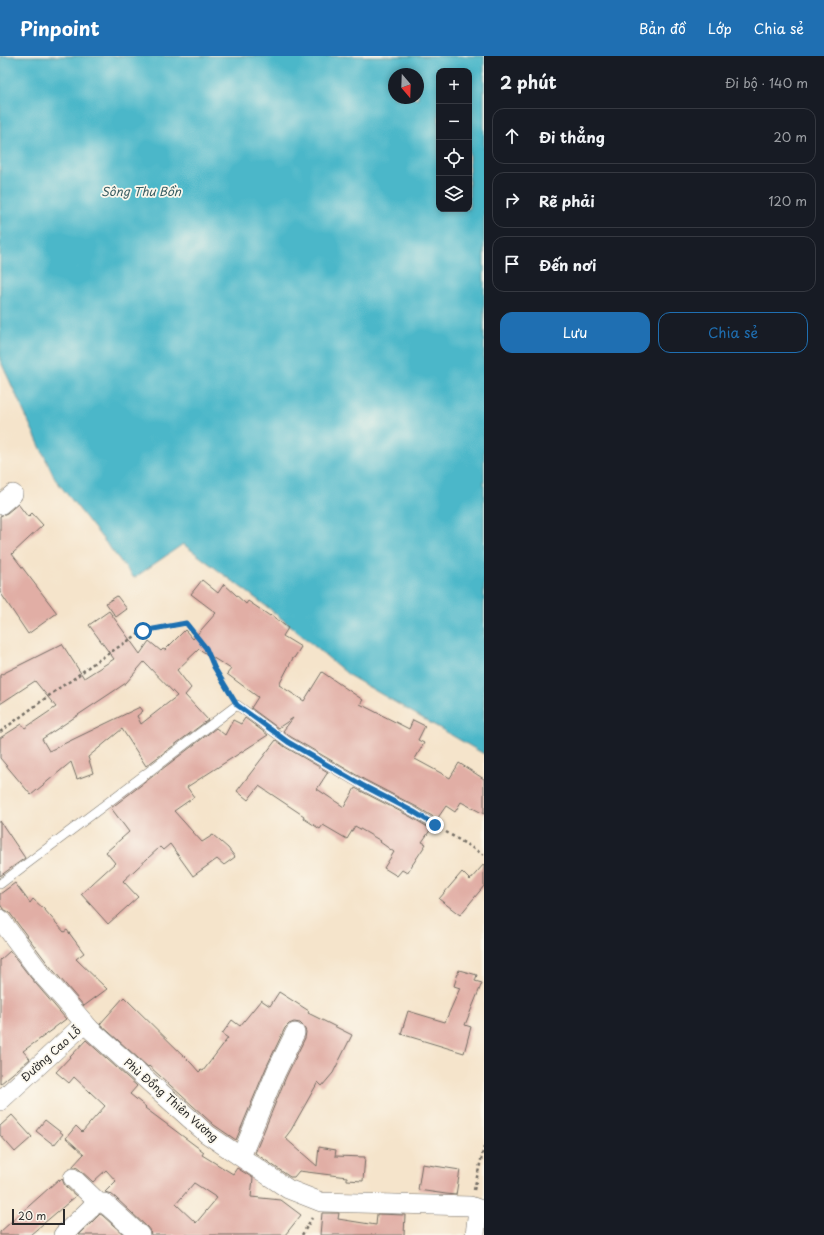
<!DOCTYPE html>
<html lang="vi">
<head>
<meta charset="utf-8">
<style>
  :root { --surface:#171b24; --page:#242831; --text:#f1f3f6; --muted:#9ea1a6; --line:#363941; --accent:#1f6fb2 }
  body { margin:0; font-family:"Playpen Sans",sans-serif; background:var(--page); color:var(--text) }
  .controls { position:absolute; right:12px; top:12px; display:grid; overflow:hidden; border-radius:8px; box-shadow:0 2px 6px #0003 }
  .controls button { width:36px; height:36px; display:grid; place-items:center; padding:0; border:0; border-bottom:1px solid var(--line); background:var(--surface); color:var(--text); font:20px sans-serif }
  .compass { position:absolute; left:388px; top:12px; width:36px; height:36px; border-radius:50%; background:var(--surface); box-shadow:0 2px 6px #0003; rotate:161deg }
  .scale { position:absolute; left:12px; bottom:10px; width:53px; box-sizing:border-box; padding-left:4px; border:2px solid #2b2b2b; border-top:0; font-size:11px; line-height:14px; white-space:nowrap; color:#2b2b2b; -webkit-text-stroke:3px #fbf7ec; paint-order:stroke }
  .stop { position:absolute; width:12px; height:12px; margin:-9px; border:3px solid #1f6fb2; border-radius:50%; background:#fff }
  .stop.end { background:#1f6fb2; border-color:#fff; box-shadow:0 1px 4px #0008 }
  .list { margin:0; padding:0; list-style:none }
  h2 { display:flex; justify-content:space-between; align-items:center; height:52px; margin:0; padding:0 16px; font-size:17px }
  h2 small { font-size:13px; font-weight:400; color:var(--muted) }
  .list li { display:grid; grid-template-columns:26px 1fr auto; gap:12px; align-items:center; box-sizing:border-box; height:56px; margin:0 8px 8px; padding:0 8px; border:1px solid var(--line); border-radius:12px }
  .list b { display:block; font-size:15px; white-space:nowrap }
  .list em { font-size:13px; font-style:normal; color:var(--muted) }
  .actions { display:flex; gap:8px; padding:12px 16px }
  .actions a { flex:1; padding:9px 0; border:1px solid var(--accent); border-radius:12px; text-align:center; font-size:14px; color:var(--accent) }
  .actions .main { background:var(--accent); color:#fff }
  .icon { flex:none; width:22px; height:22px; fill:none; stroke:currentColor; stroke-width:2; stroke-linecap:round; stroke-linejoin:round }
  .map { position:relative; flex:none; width:484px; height:1179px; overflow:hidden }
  header { display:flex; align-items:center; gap:24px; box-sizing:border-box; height:56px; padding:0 20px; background:var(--accent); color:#fff }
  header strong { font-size:19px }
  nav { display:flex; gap:22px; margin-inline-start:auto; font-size:14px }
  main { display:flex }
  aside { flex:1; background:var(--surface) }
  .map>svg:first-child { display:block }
  .water { fill:#4cb7c9; stroke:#3c717a; fill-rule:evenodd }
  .building { fill:#e1aea5; fill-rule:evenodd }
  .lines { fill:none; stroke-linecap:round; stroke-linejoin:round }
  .lane-casing { stroke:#726c63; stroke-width:10 }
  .street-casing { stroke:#726c63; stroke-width:20 }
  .path { stroke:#726c63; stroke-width:2.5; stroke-dasharray:3 3; stroke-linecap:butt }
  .lane { stroke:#fff; stroke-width:9 }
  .street { stroke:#fff; stroke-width:19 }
  .route { stroke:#1f6fb2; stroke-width:5 }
  .labels { text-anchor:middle; stroke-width:3.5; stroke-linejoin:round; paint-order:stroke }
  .street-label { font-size:11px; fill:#2b2b2b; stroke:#fbf7ec }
  .water-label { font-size:12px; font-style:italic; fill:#375c62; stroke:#fbf7ec }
</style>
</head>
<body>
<header>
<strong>Pinpoint</strong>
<nav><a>Bản đồ</a><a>Lớp</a><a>Chia sẻ</a></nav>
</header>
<main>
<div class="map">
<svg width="484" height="1179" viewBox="0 0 484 1179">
  <rect width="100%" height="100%" fill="#fbf7ec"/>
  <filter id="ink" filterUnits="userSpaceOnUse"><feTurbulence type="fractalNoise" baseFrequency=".025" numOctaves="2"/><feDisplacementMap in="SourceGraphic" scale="8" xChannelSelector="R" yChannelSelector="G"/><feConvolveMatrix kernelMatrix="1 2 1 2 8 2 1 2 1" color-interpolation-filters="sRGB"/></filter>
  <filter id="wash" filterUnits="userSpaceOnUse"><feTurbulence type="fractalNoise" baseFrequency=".012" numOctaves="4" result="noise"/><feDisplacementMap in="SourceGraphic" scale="16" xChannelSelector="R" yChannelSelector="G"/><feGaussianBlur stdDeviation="0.9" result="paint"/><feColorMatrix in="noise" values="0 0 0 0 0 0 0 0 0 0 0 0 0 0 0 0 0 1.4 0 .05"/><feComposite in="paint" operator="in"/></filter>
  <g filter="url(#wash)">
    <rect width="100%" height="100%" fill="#f5e4cb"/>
    <path class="water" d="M0,0H484V698L350,620L270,553L183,488L134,522L55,423L0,304ZM439,15H469V153H439ZM394,18H418V42H394Z"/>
    <g id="blocks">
      <path class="building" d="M18,448L28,461L32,457L43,469L12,498L57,557L28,578L0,536V460L7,457Z
        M202,524L218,537L224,528L246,548L248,545L270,560L271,559L288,572L283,580L301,591L294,602H293L279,629L304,645L322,616L363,644L360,648L409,673L413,664L425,670L418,684L424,687L415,703L450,722L459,707L484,723V758L461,746L455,756L446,750L437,763L417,751L365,724L291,681L283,675L293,662L278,672L251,652L258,641L227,618L231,613L199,593L177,614L191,632L185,639L208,664L146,710L122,673L88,701L93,717L77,723L71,706L31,739L0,702V682L22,668L25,672L56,651L35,625L0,648V619L62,588L84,622L114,603L89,569L109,555L140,598L149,585L161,595L163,593L165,594L185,574L193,583L216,557L191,538ZM144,606L177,640L141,668L137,660L143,655L140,651L49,695L42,683L126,627Z
        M117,540L127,553L116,561L106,547Z
        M245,662L268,679L187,731L194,741L174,755L202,786L213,779L228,792L235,801L224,809L217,803L193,820L170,788L163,794L160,791L123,825L138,841L108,868L81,838L115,807L106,796L129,776L111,752L216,672L225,679L233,664L241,668Z
        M276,684L285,691L328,716L317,733L344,751L355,732L411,761L431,773L422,786L426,788L407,817L402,814L397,820L384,812L394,796L380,786L381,785L355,770L347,783L323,769L320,773L303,762L304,760L259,730L248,744L237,735Z
        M0,765L25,802L0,820Z
        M484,808V830L460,859L439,843L462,816L470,824Z
        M15,827L30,847L33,843L44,853L64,876L67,874L84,897L76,903L107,933L84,950L48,908L9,856L3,853L0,848V838Z
        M10,895L31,922L66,963L54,972V973L23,995L30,1003L0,1028V904Z
        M459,914L477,919L475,925L482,927L465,969L471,971L464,997L401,978L408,955L445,966L460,932L454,930Z
        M279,936L309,955L308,957L352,979L333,1017L322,1030L318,1026L291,1074L285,1082L317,1110L319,1091L336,1094L335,1100L365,1101L363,1125L347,1124V1121L299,1115L294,1121H290L255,1097L286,1021L305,982L306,976L304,971L300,967L294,966L289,968L285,972L266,1012L236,1084L214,1069L149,1010L148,1011L100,968L124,941L192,1008L199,1016L201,1014L203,1015L228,982L222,978L232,964L240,970L261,944L270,950Z
        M86,984L137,1030L130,1038L146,1051L145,1052L204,1096L202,1099L233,1118L237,1112L253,1122L251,1141L281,1144L301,1159L285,1179H151L150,1175L147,1171L116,1142L111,1138L105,1136L116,1125L106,1114L93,1126L80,1114L76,1111H72L84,1098L66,1082L76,1070L82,1076L105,1050L74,1021L69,1027L56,1016ZM194,1127L217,1142L196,1167L176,1148Z
        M12,1059L32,1081L15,1096L0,1079V1070Z
        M45,1064L63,1078L54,1089L36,1075Z
        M422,1108L460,1114L456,1139L446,1138L418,1134Z
        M62,1122L63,1125L65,1130L76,1140L30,1179H0V1176L59,1123L60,1125Z
        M322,1157H339L338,1163L376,1169L377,1158L405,1159L404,1179H320Z
        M100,1158L102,1159L124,1179H79Z"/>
    </g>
  </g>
  <g filter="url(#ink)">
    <use href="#blocks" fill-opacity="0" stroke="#726c63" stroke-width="1"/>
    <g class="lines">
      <g class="lane-casing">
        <path id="lane" d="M0,828L237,649L288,686L362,729L414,756L435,769"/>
      </g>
      <g class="street-casing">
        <path id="street" d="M0,449L13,438
          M0,863L39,915L90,973L207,1078L288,1133L321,1146L470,1150L484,1155
          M0,1045L85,967
          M241,1101L276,1016L295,977
          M73,1122L99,1147H104L109,1151L140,1179
          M63,1179L94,1149L99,1147
          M475,1179L478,1153"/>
      </g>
      <path class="path" d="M0,676L62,630L72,624L91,609L143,575L186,567L206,592L214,611L230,638
        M446,776L484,799
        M474,1134L484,1091
        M302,1179L312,1162"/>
      <use href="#lane" class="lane"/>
      <use href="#street" class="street"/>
    </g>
  </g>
  <g class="lines" filter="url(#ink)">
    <path class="route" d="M143,575L186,567L206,592L214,611L237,649L288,686L362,729L414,756L435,769"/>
  </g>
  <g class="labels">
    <g class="street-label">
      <text transform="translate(51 998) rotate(-42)" y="4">Đường Cao Lỗ</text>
      <text transform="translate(171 1044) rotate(41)" y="4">Phù Đổng Thiên Vương</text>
    </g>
    <g class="water-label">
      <text x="141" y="140">Sông Thu Bồn</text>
    </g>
  </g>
</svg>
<div class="controls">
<button>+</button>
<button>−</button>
<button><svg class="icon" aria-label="locate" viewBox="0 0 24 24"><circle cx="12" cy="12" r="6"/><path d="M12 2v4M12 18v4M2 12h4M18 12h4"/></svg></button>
<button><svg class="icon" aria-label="layers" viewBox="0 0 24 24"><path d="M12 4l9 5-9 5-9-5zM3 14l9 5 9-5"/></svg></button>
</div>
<svg class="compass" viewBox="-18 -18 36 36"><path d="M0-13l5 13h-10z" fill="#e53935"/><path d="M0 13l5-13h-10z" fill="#9ea1a6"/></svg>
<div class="scale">20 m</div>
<div class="stop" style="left:143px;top:575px"></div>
<div class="stop end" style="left:435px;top:769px"></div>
</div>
<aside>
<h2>2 phút<small>Đi bộ · 140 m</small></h2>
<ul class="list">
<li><svg class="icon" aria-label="ahead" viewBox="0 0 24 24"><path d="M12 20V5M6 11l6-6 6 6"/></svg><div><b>Đi thẳng</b></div><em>20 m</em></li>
<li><svg class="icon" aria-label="right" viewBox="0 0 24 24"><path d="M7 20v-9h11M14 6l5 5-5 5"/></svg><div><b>Rẽ phải</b></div><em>120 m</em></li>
<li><svg class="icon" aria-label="arrive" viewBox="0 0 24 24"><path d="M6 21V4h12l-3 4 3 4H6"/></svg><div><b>Đến nơi</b></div></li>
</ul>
<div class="actions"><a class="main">Lưu</a><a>Chia sẻ</a></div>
</aside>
</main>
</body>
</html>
